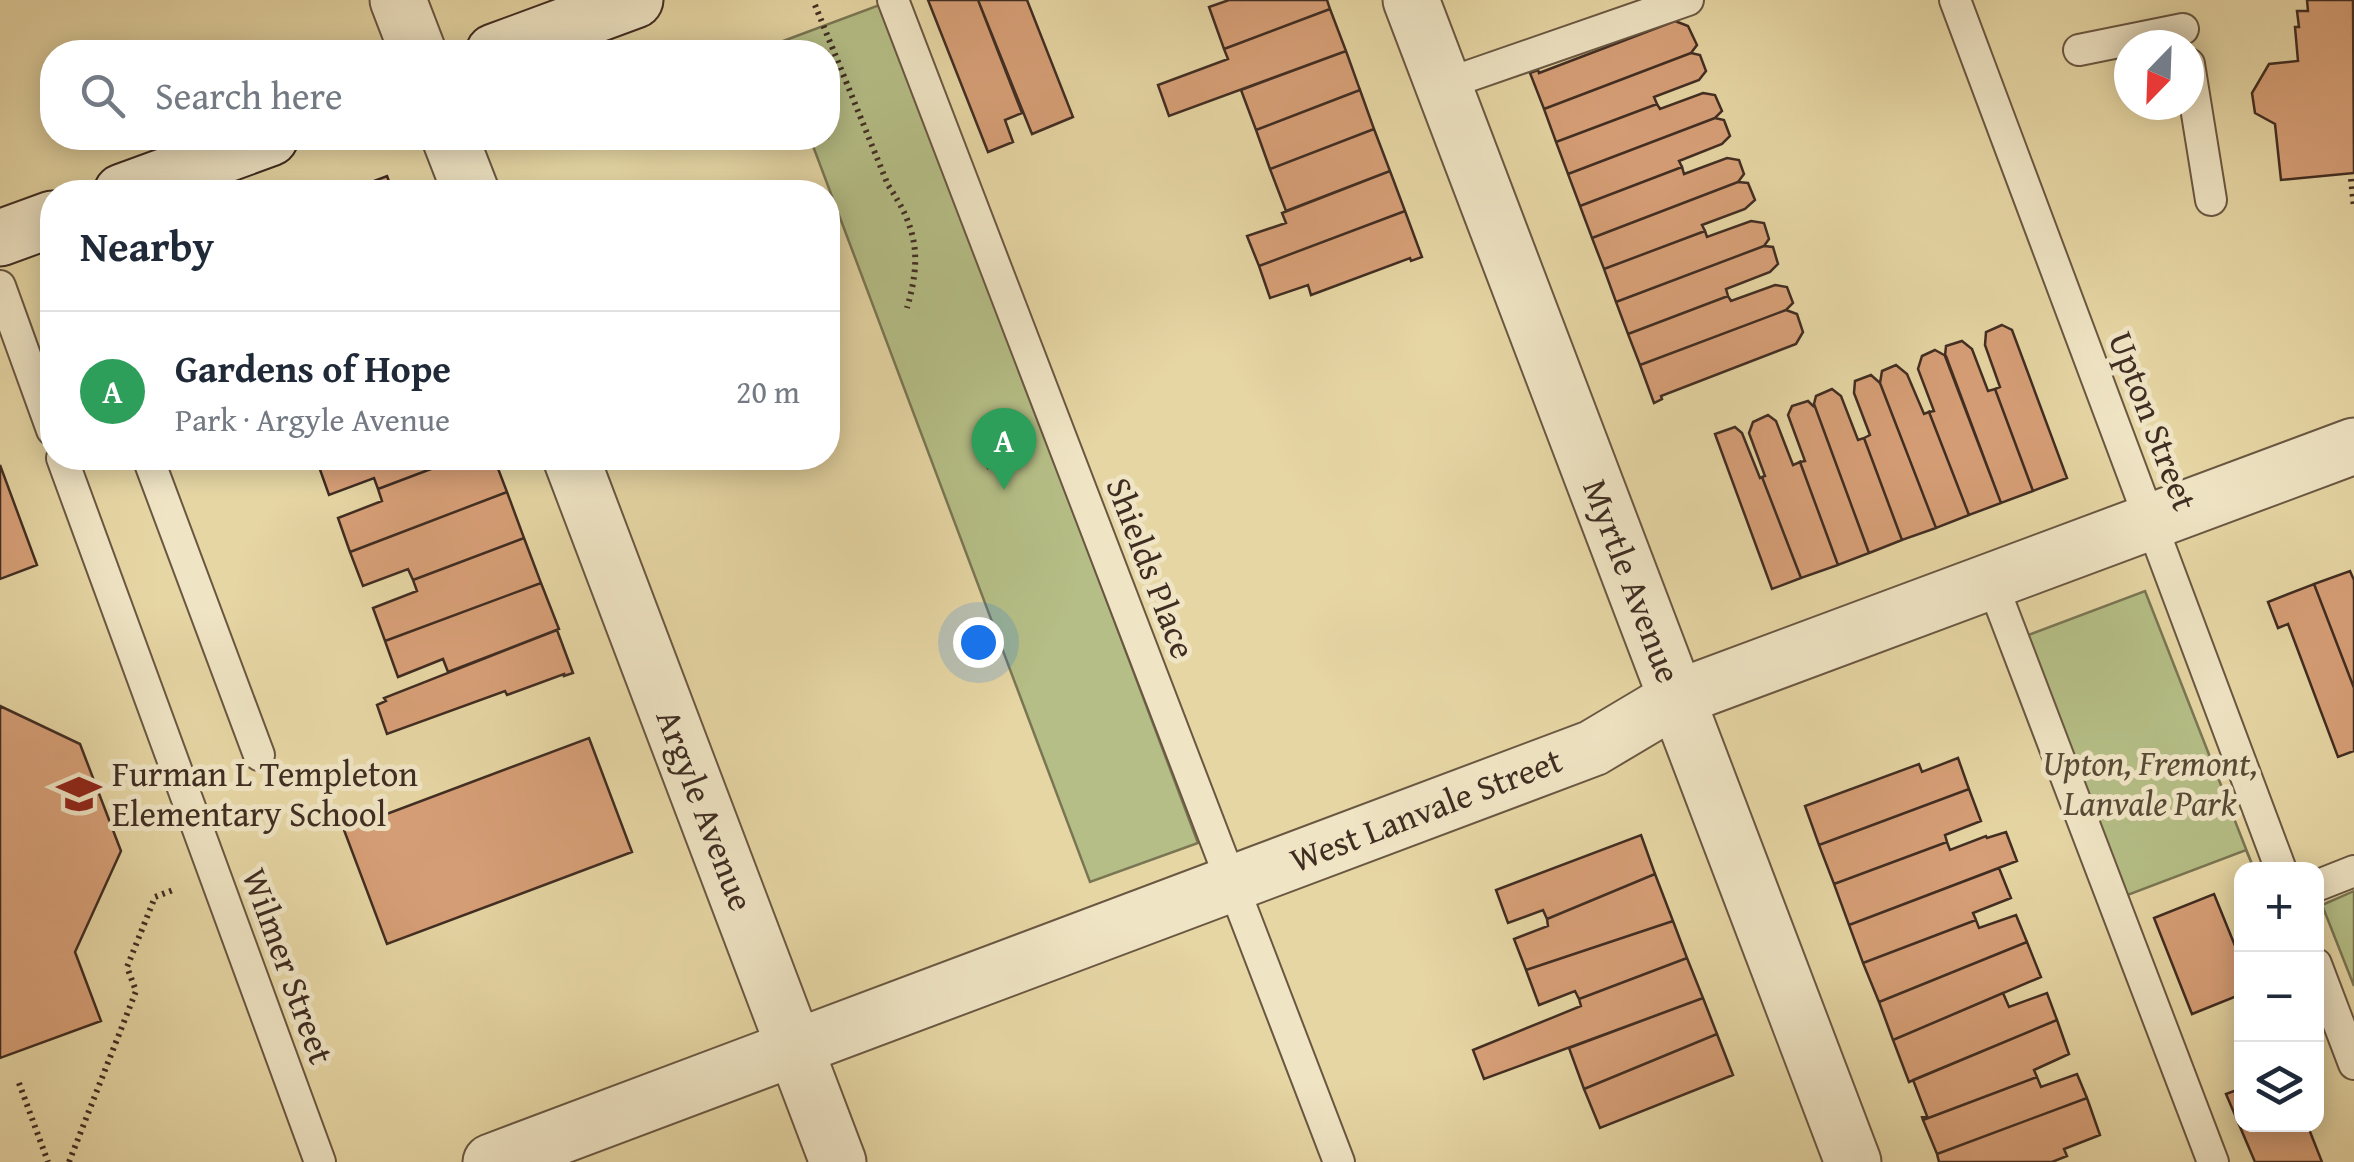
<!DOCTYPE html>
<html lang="en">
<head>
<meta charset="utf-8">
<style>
  :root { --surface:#fff; --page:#f2f2f3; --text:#1f2937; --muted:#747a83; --line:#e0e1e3; --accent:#8f2418 }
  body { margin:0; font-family:"Gentium Book Plus",serif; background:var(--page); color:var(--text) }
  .controls { position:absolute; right:30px; bottom:30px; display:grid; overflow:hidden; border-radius:20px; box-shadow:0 5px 25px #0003 }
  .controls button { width:90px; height:90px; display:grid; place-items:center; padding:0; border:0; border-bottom:2px solid var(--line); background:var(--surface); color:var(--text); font:50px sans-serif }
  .compass { position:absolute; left:2114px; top:30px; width:90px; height:90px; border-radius:50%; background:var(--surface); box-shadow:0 5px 25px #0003; rotate:203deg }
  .you { position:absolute; left:978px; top:642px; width:35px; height:35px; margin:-25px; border:8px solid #fff; border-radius:50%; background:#1a73e8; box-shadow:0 0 0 15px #1a73e833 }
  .badge { display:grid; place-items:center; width:65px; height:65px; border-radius:50%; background:var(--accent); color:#fff; font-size:32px; font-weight:700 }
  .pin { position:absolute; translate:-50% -82px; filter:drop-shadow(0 2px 5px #0008) }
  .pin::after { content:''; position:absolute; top:52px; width:35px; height:30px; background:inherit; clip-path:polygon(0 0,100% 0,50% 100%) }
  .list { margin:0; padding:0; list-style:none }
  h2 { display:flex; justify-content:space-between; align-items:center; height:130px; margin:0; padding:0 40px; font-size:42px }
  h2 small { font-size:32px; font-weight:400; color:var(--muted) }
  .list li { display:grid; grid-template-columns:65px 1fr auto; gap:30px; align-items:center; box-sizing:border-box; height:160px; padding:0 40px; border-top:2px solid var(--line) }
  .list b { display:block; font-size:38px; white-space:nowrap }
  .list p { margin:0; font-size:32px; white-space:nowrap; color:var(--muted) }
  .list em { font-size:32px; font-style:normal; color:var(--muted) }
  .icon { flex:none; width:55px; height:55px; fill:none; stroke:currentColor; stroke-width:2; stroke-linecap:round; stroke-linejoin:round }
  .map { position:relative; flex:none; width:2354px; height:1162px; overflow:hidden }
  .search { position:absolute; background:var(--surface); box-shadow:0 5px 25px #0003; left:40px; top:40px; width:800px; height:110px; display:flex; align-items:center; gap:25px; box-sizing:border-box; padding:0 35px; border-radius:40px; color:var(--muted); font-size:38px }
  .panel { position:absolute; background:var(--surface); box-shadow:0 5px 25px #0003; left:40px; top:180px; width:800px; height:290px; border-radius:40px }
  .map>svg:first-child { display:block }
  .green { fill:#b5be86; stroke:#7a7654; stroke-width:2.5 }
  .building { fill:#d79f77; stroke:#402d22; stroke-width:2.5 }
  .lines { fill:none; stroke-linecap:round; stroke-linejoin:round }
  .service-casing { stroke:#6a5742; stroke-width:34 }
  .minor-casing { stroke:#6a5742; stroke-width:59 }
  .secondary-casing { stroke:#402d22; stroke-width:59 }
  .path { stroke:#402d22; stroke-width:6; stroke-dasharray:2.5 5; stroke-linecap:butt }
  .service { stroke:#efe4c4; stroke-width:30 }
  .minor { stroke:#efe4c4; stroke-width:55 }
  .secondary { stroke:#efe4c4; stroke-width:55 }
  .labels { text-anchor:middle; stroke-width:10; stroke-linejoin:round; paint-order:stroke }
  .street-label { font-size:35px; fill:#402d22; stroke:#efe4c4 }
  .park-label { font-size:35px; font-style:italic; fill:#574a36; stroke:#efe4c4 }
  .poi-label { font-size:35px; fill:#402d22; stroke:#efe4c4; text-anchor:start }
</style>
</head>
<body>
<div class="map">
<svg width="2354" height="1162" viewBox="0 0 2354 1162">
  <rect width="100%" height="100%" fill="#e6d6a4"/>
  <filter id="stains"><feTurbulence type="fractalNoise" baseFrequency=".002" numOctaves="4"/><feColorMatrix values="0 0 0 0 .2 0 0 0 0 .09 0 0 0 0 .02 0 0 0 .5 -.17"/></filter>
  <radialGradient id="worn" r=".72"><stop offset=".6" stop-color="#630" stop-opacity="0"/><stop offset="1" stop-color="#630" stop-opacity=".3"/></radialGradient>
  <path class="green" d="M882,4L1198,843L1090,882L810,138H828V52H778L775,44Z
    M2145,591L2246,849L2254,869L2246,850L2125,896L2023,637Z
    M2354,891V986L2322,905Z"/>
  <path class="building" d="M928,0H978L1022,113L1005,120L1013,142L988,152Z
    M978,0H1027L1073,117L1032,134Z
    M1229,0H1327L1330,9L1224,49L1209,7Z
    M2307,0H2353L2354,173L2281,180L2275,124L2255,113L2252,93L2269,64L2298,61L2295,27H2299L2297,11H2308Z
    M1330,9L1346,51L1169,116L1158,85L1228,59L1224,49Z
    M1675,21L1688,26L1697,45L1691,53L1544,109L1530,73L1538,70L1539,73Z
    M1346,51L1360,90L1256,130L1241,90Z
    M1691,53L1700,55L1706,71L1699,80L1654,97L1657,104L1556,142L1544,109Z
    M1360,90L1374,129L1270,169L1256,130Z
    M1703,93L1715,95L1722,111L1715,118L1568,174L1556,142L1657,104L1660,109Z
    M1715,118L1724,120L1730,136L1722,144L1679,161L1682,167L1580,206L1568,174Z
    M1374,129L1390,171L1286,211L1270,169Z
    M1727,158L1739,160L1744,174L1738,182L1592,238L1580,206L1682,167L1684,174Z
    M1390,171L1405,211L1259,266L1247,236L1286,223L1282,213Z
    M387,176L393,192H359L376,186L374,181Z
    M1738,182L1748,183L1755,200L1745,209L1702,225L1705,231L1604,269L1592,238Z
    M1405,211L1422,257L1411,261L1410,258L1311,295L1308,285L1270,298L1259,266Z
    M1751,221L1764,223L1769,239L1764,246L1616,302L1604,269L1705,231L1707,237Z
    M1764,246L1773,247L1778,264L1770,272L1726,289L1728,296L1628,334L1616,302Z
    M1775,285L1787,287L1793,303L1786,310L1640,365L1628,334L1728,296L1731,301Z
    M1786,310L1797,314L1803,332L1796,344L1661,396L1662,399L1654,403L1640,365Z
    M2002,325L2012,330L2067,478L2033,491L1995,389L2000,387L1985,345L1986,332Z
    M1962,341L1972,349L1988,391L1995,389L2033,491L2001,503L1945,356L1946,346Z
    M1935,350L1946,356L2001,503L1969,515L1929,412L1934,411L1918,369L1922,356Z
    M1896,365L1907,374L1924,414L1929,412L1969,515L1936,528L1880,383L1882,371Z
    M1871,375L1880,383L1936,528L1902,540L1864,438L1870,435L1854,393L1855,381Z
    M1832,389L1841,396L1858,440L1864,438L1902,540L1869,553L1814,404L1816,396Z
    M1808,401L1813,406L1814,404L1869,553L1838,565L1800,462L1805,461L1788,415L1792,406Z
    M1768,415L1776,421L1793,465L1800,462L1838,565L1801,578L1762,477L1765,476L1749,433L1753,422Z
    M1735,427L1742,433L1760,478L1762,477L1801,578L1772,589L1715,434Z
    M1006,439L1012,461L988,468L981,446Z
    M334,458H460L378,489L374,478L329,495L318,464Z
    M460,458H494L507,492L350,552L338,518L382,501L378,489Z
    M0,465L37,565L0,579Z
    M507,492L524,538L413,580L408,569L363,586L350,552Z
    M524,538L541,583L385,641L373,608L417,591L413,580Z
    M2350,571L2354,580V688L2314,584Z
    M541,583L559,629L448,672L443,659L398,677L385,641Z
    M2314,584L2354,688V751L2338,757L2288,624L2278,628L2268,602Z
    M557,630L573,673L564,676V674L507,695L505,691L387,734L377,705L386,701L384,698Z
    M0,706L80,744L121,851L75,952L101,1021L0,1058Z
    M589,738L632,852L387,944L344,830Z
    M1958,758L1969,789L1819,845L1805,806L1919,764L1922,772Z
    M1969,789L1981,821L1945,835L1947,842L1834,884L1819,845Z
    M2006,832L2017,861L1849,925L1834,884L1947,842L1950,850L1986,836L1987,838Z
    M1641,835L1655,874L1547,919L1543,910L1508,923L1496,890Z
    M1999,868L2011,898L1973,913L1976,920L1863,963L1849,925Z
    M1655,874L1673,921L1526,970L1514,939L1548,926L1547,919Z
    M2214,894L2242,963V994L2192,1014L2154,918Z
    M2016,915L2027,942L1879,1002L1863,963L1976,920L1979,928Z
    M1673,921L1687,958L1579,999L1575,991L1539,1005L1526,970Z
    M2027,942L2041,977L1893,1040L1879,1002Z
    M1687,958L1703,998L1484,1079L1473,1050L1581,1006L1579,999Z
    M2003,993L2009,1007L2047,993L2057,1020L1909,1082L1893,1040Z
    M1703,998L1717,1034L1584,1089L1569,1048Z
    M2057,1020L2069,1054L2034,1070L2037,1077L1923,1120L1922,1117L1927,1116L1913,1080Z
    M1717,1034L1733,1075L1600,1128L1584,1089Z
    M2077,1074L2087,1098L1937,1154L1923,1120L2037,1077L2041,1087Z
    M2242,1088V1124H2307L2322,1162H2255L2226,1094Z
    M2087,1098L2100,1135L2064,1149L2067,1156L2052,1162H1939L1937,1154Z"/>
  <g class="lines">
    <g class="service-casing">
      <path id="service" d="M893,0L1339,1162
        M1955,0L2281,870
        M2079,50L2183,29
        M2189,64L2211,200
        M1443,85L1688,0
        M0,286L52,430
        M62,458L320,1162
        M148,458L259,755
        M1992,583L2213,1162
        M2316,886L2354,871
        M2316,964L2354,1064"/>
    </g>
    <g class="minor-casing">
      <path id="minor" d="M398,0L418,52
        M1411,0L1853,1162
        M450,138L471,192
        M571,458L838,1162
        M491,1162L1593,748L1677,698L2354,446"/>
    </g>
    <g class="secondary-casing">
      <path id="secondary" d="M494,52L635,0
        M122,192L270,138
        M0,238L52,219"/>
    </g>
    <path class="path" d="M815,5L888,185C917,228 922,257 907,308
      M2351,179L2354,208
      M19,1083L48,1162
      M69,1162L136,991L127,967L155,897L173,890"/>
    <use href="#service" class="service"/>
    <use href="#minor" class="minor"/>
    <use href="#secondary" class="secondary"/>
  </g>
  <defs>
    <g id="school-bare" transform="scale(3.45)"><path d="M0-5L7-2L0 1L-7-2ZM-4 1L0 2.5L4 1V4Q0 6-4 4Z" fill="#8f2418" stroke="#efe4c4" stroke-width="2.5" paint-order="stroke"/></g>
  </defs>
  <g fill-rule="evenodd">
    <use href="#school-bare" x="79" y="794"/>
  </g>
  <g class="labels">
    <g class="street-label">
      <text transform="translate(2153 421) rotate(69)" y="12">Upton Street</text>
      <text transform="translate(1151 568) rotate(69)" y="12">Shields Place</text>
      <text transform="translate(1632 581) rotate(69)" y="12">Myrtle Avenue</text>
      <text transform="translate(705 810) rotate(69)" y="12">Argyle Avenue</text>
      <text transform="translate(1426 810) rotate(-21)" y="12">West Lanvale Street</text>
      <text transform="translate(288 966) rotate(70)" y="12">Wilmer Street</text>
    </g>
    <g class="park-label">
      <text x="2150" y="775">Upton, Fremont,<tspan x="2150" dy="40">Lanvale Park</tspan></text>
    </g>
    <g class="poi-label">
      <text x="112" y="786">Furman L Templeton<tspan x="112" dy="40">Elementary School</tspan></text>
    </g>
  </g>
  <rect width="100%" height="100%" filter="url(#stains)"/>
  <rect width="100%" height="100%" fill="url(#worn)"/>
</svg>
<div class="controls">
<button>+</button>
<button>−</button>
<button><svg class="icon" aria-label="layers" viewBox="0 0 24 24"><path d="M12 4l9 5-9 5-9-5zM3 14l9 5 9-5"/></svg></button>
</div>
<svg class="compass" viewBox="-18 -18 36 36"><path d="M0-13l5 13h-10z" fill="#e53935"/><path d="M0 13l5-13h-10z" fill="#747a83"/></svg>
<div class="you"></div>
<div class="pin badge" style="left:1004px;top:490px;background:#2e9e5b">A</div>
<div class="search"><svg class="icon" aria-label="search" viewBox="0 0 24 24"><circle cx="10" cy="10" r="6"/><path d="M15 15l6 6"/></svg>Search here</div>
<section class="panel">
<h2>Nearby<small></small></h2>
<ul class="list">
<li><span class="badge" style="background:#2e9e5b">A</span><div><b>Gardens of Hope</b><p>Park · Argyle Avenue</p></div><em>20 m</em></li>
</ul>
</section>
</div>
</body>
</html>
